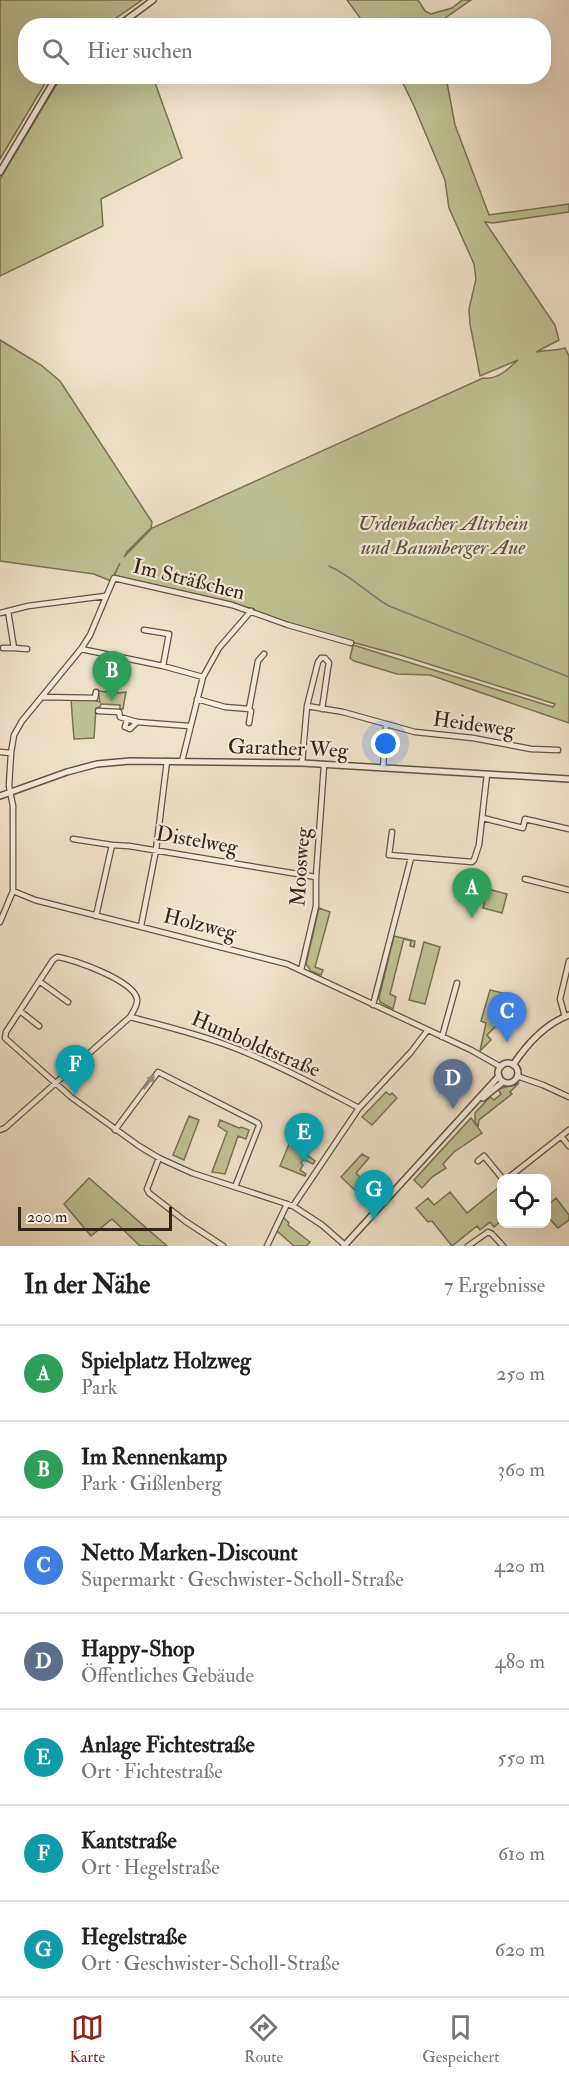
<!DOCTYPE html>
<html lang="de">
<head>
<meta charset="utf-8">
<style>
  :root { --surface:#fff; --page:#f6f6f6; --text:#222; --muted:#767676; --line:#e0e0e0; --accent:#8f2418 }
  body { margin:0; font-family:"IM FELL Double Pica",serif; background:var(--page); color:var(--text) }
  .controls { position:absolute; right:18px; bottom:18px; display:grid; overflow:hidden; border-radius:12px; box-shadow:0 6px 24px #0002 }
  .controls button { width:54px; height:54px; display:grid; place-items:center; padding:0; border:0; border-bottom:2px solid var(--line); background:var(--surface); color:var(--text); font:30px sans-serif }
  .scale { position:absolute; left:18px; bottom:15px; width:154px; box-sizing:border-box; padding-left:6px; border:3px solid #322417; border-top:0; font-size:16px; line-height:21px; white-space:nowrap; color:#322417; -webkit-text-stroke:4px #f5ecdd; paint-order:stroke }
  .you { position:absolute; left:386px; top:744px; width:21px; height:21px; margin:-15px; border:4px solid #fff; border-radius:50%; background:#1a73e8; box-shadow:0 0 0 9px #1a73e833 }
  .badge { display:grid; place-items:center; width:39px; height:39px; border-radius:50%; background:var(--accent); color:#fff; font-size:20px; font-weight:700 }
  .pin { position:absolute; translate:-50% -50px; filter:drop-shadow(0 2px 3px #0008) }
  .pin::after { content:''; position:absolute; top:32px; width:21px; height:18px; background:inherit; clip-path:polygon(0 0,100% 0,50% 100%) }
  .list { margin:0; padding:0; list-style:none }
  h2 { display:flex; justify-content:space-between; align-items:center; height:78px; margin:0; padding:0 24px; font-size:26px }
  h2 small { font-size:20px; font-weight:400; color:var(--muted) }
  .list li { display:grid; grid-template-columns:39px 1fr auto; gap:18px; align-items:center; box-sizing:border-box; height:96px; padding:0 24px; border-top:2px solid var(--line) }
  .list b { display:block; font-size:22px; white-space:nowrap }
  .list p { margin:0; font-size:20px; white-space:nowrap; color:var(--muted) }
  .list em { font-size:20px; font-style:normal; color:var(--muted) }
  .icon { flex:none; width:33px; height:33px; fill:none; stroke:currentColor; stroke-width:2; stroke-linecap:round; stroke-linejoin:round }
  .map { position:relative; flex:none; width:569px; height:1246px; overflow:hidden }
  .search { position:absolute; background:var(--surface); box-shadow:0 6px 24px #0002; left:18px; right:18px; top:18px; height:66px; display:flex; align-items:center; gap:15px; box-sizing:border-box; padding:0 21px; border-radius:24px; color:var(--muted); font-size:22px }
  .sheet { height:750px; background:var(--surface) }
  nav { display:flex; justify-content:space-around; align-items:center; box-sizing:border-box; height:84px; border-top:2px solid var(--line); background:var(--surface); font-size:16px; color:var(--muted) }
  nav a { display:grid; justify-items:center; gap:3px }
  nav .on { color:var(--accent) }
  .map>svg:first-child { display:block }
  .green { fill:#bec294; stroke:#787356; stroke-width:1.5 }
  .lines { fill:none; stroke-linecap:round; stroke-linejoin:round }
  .stream { stroke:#718173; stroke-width:1.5 }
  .minor-casing { stroke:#625444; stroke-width:7 }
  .tertiary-casing { stroke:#625444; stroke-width:8 }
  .minor { stroke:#f5ecdd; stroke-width:4.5 }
  .tertiary { stroke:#f5ecdd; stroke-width:5 }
  .oneway { fill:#9d9284 }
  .labels { text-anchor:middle; stroke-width:4.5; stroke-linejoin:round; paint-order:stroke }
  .park-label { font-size:21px; font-style:italic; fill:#5c533c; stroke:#f5ecdd }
  .street-label { font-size:21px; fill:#322417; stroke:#f5ecdd }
</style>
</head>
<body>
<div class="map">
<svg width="569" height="1246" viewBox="0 0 569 1246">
  <rect width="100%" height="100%" fill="#f0e2ca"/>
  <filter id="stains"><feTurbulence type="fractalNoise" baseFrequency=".00333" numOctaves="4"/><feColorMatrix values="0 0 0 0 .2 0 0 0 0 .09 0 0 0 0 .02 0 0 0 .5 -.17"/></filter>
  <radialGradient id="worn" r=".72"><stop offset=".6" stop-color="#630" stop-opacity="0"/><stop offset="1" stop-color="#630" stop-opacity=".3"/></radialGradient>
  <path class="green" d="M0,0H142L106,25L26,26V76L49,77L0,159Z
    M347,0H418L425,11L431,14L452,8L462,0H471L435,25L366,26Z
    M61,77H153L182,158L101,199L103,226L0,276V179Z
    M400,77H446L455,125L489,215L569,204V212L493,223L485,222L555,325L559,340L536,352C546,350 555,351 565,348L569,356V723L430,675L397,674L354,661L350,658L353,645L553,707L555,704L400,655L325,635L256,613L254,609L114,576L120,563L111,581L94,574L0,561V340L41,365L60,381L152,522L151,528L127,552L124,557L152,528L483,378C498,380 508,369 518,360L480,376L470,324L469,309L476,279L474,264L449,208L445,180L414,106Z
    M98,691L119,693L126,692L123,709H120V705L101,704L100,707L96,708L94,738L74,739L71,700H93L100,702Z
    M488,889L507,894L502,913L483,908Z
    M319,908L330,912L315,967L323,970L321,975L311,971L306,964Z
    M394,936L415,941L414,947L410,946L411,941L404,939L403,942L390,994L396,997L393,1009L380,1002L379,998Z
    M424,942L440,947L425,1004L409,1000Z
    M490,990L511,995L504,1026L501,1028L497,1025L487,1035L491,1040L480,1051L486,1023L481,1021Z
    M518,1084L510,1092L512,1094L479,1120L478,1127L475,1122V1113L490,1097L494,1100L501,1094L498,1089Z
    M386,1092L390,1095L392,1093L397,1098L372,1125L362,1117Z
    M189,1116L199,1120L184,1160L173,1155Z
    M471,1118L482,1133L454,1152L443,1164L446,1168L432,1177L422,1188L414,1180Z
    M220,1120L239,1128L241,1127L249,1130L246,1139L238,1136L225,1174L212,1172L227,1132L218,1126Z
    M290,1142L315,1161L313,1164L303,1159L301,1163L303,1165L300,1170L306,1174L305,1176L280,1166Z
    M362,1154L369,1158L356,1173L369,1186L361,1196L341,1177Z
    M89,1178L167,1246H140L112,1219L91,1236L64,1204Z
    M499,1187L501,1190V1221L494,1227L490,1222L480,1230L477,1226L452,1246L432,1221L428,1222L416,1208L428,1198L434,1205L450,1192L467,1213Z
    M556,1198L569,1215V1220L558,1228L546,1215L547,1206Z
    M283,1217L289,1223L288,1225L310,1242L306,1246H294L276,1230Z"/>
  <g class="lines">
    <path class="stream" d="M329,566C352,576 368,594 389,606L569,677"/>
    <g class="minor-casing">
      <path id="minor" d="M0,613L28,606L105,596
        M144,630L169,634L163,666
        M3,648H14L8,611
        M14,648L27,649
        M81,649L163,666L203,677
        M42,697L95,698L96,692
        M197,699L225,707L249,709L258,661L264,654
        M307,706L343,712L415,732L473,738L531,749L558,750
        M249,709L251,711L249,723
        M98,711L119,712L120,717L137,722L189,726
        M127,720L125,727L130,729L137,722
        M0,752L11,753
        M182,761L203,677L219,648L251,611
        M302,763L307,706L318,662L321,658H325L329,663L328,668L322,709
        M383,768L386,725
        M483,818L523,828L525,819L569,829
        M392,832L389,855L472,862L474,860L479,845L487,774
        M73,839L112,845L129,846L316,877
        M525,879L569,890
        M13,891L35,900L287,964L471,1050L501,1067
        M96,916L112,845
        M0,922L13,891V806L9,786L11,753L14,735L22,721L81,649L90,635L114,578L232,605L288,625L351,643
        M141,926L156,850L167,761
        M301,970L316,906V877L324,765
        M39,981L68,1002
        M373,1005L411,858
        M20,1011L39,1026
        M130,1017C133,1012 138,1005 137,999C134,981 74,959 57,957L53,960L6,1032L5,1038L71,1097L139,1146L159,1158L192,1173L293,1206L322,1225L346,1246
        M565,1017L560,999L569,961
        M442,1037L457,983
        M517,1076L543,1085L569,1097
        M0,1130L5,1128L130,1017C162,1025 193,1033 224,1044C271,1061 315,1085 359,1108
        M115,1130L158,1072L258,1123L259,1126L235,1187
        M561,1136L569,1146
        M159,1158L147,1189L149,1193L185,1221L223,1246
        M478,1161L484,1156L502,1178
        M508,1178L569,1130
        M293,1206L359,1108L411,1052L427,1031
        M267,1246L287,1204
        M468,1246L488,1232L492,1234L503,1246"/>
    </g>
    <g class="tertiary-casing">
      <path id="tertiary" d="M118,26L153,0
        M0,172L57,76
        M0,796L67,772L97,764L130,761L302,763L569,779
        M498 1073a10 10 0 1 1 20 0a10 10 0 1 1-20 0Z
        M513,1065C527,1044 545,1024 569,1015
        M483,1098L503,1082
        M344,1246L499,1076"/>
    </g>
    <use href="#minor" class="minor"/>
    <use href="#tertiary" class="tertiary"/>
  </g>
  <defs><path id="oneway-solid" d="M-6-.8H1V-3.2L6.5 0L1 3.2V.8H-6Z" transform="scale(1.5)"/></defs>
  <use class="oneway" href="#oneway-solid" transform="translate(149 1082) rotate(-53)"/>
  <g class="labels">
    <g class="park-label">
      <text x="443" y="530">Urdenbacher Altrhein<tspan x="443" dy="24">und Baumberger Aue</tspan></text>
    </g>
    <g class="street-label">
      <text transform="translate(189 579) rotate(14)" y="7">Im Sträßchen</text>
      <text transform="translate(474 724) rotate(8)" y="7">Heideweg</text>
      <text transform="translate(288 748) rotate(2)" y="7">Garather Weg</text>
      <text transform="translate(197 840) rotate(10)" y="7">Distelweg</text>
      <text transform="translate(300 867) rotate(-86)" y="7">Moosweg</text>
      <text transform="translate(200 924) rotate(14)" y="7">Holzweg</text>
      <text transform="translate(256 1044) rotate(23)" y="7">Humboldtstraße</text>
    </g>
  </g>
  <rect width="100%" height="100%" filter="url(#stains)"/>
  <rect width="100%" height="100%" fill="url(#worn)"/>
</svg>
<div class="controls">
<button><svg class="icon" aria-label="locate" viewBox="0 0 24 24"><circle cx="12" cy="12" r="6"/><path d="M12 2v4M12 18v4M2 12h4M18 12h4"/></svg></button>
</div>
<div class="scale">200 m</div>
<div class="you"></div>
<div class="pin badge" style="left:472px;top:918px;background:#2e9e5b">A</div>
<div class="pin badge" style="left:112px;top:701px;background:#2e9e5b">B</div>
<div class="pin badge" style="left:507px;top:1042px;background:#3f7fe0">C</div>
<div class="pin badge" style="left:453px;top:1109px;background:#5c6f8a">D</div>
<div class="pin badge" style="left:304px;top:1163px;background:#0f9aa8">E</div>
<div class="pin badge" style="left:75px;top:1095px;background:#0f9aa8">F</div>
<div class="pin badge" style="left:374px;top:1220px;background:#0f9aa8">G</div>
<div class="search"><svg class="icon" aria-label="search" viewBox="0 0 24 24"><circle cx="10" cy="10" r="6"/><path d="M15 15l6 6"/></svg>Hier suchen</div>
</div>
<section class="sheet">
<h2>In der Nähe<small>7 Ergebnisse</small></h2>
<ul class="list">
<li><span class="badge" style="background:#2e9e5b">A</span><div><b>Spielplatz Holzweg</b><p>Park</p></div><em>250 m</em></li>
<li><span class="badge" style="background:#2e9e5b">B</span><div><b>Im Rennenkamp</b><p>Park · Gißlenberg</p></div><em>360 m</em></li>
<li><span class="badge" style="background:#3f7fe0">C</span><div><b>Netto Marken-Discount</b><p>Supermarkt · Geschwister-Scholl-Straße</p></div><em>420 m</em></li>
<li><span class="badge" style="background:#5c6f8a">D</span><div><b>Happy-Shop</b><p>Öffentliches Gebäude</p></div><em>480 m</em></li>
<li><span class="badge" style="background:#0f9aa8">E</span><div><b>Anlage Fichtestraße</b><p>Ort · Fichtestraße</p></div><em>550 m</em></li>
<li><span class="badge" style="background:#0f9aa8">F</span><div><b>Kantstraße</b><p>Ort · Hegelstraße</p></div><em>610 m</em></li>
<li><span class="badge" style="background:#0f9aa8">G</span><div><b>Hegelstraße</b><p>Ort · Geschwister-Scholl-Straße</p></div><em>620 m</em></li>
</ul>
</section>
<nav>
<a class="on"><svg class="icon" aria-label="map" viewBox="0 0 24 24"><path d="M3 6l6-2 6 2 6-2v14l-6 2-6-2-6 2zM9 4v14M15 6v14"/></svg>Karte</a>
<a><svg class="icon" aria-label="directions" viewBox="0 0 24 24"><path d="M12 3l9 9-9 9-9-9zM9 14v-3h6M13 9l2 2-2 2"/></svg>Route</a>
<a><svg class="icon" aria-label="saved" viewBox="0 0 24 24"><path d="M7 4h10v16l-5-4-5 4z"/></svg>Gespeichert</a>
</nav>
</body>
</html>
